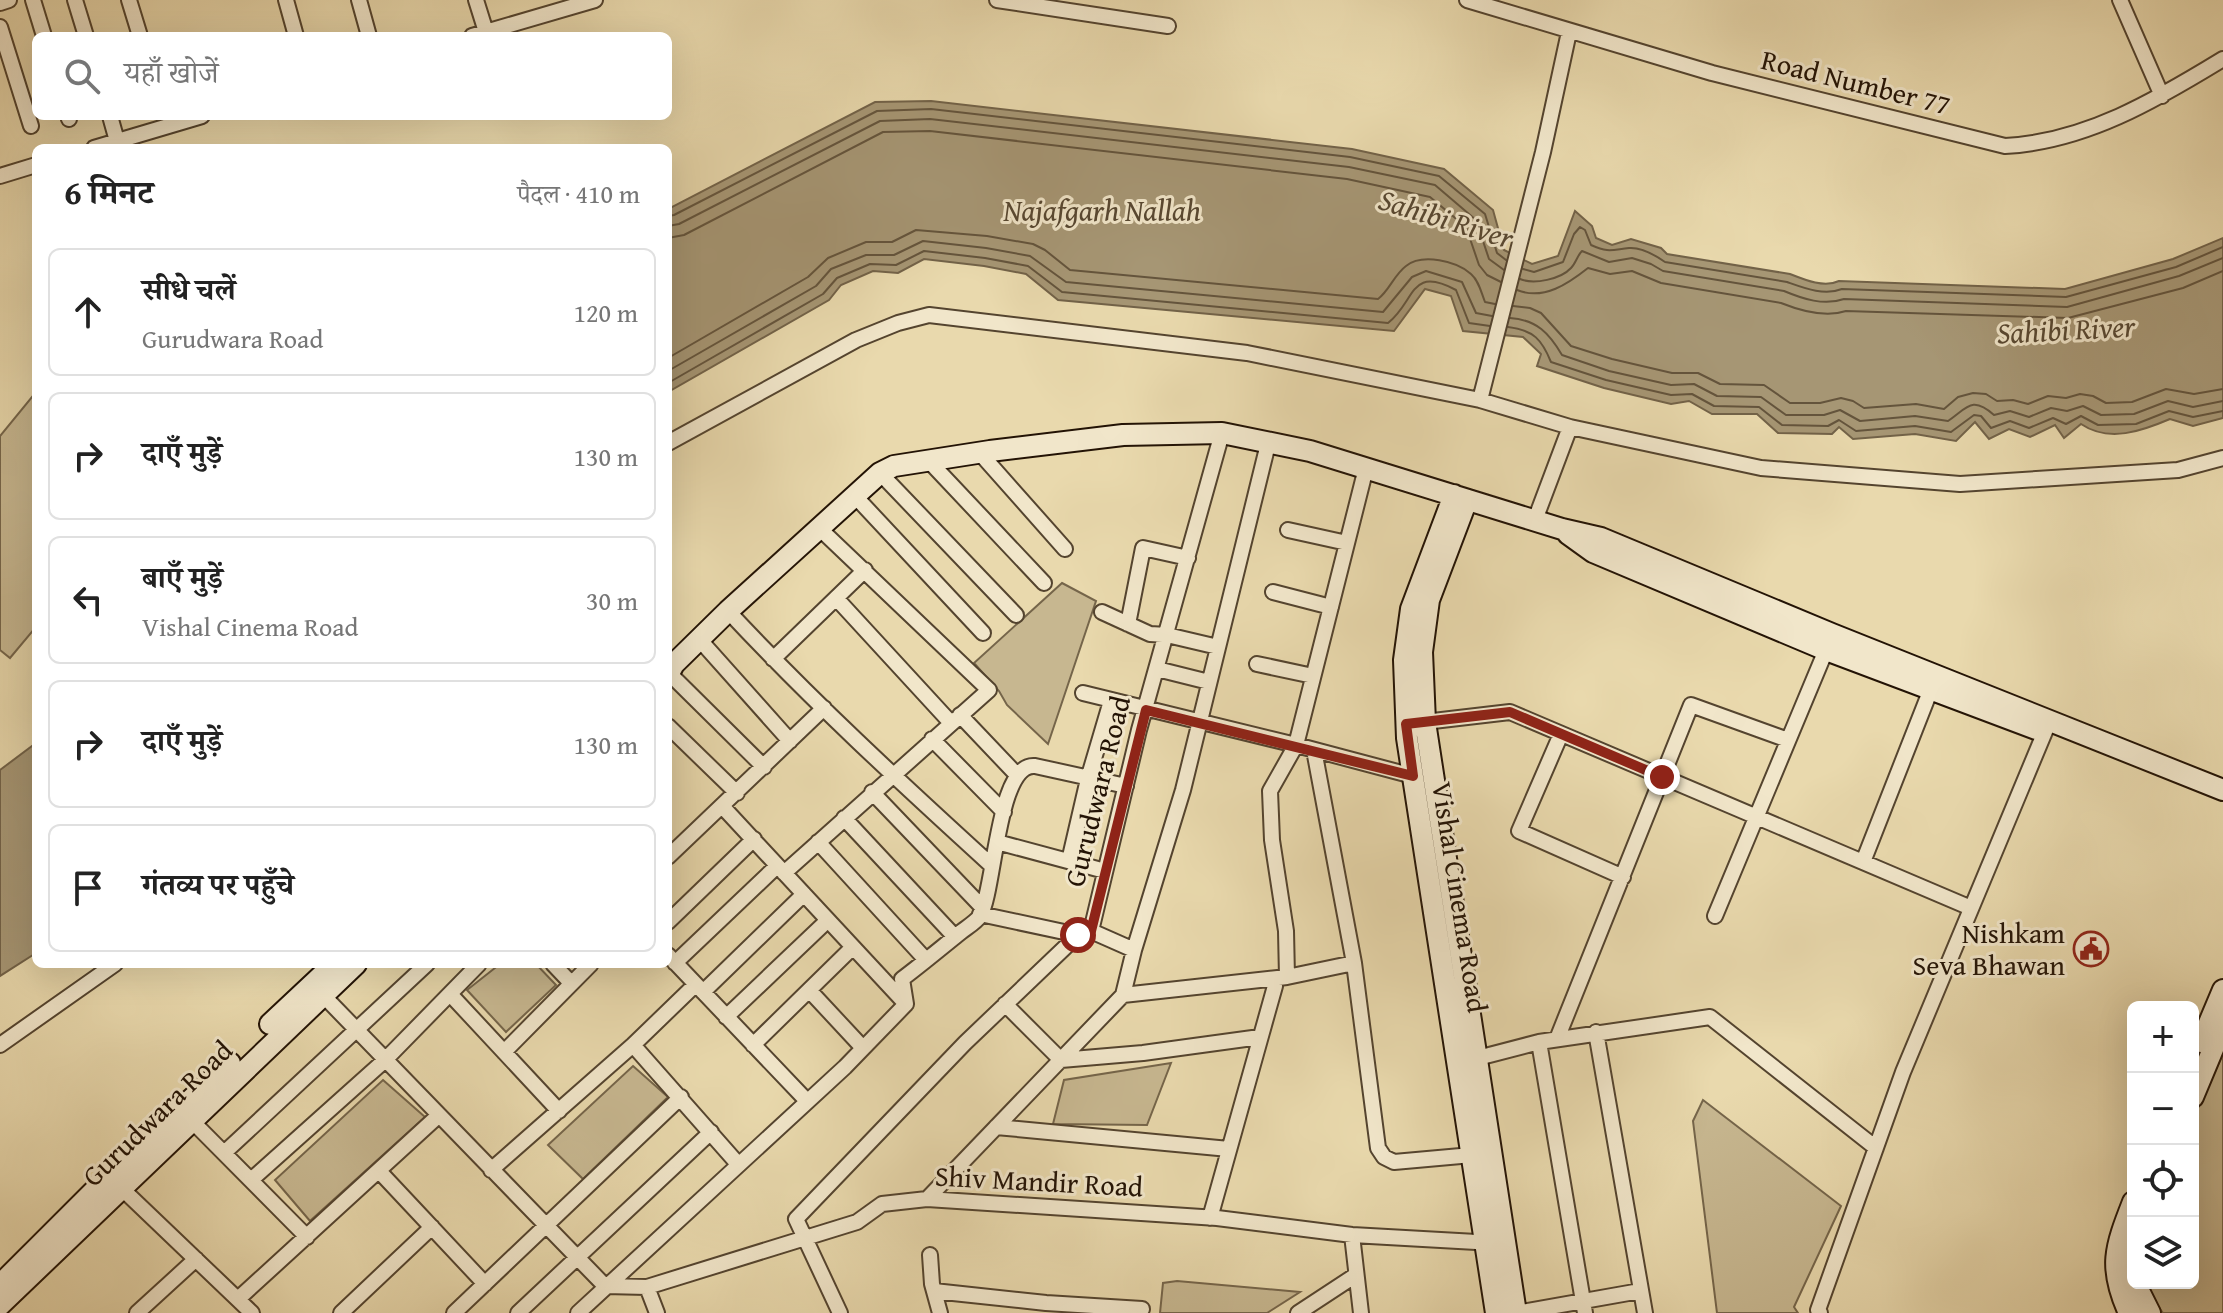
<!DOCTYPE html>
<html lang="hi">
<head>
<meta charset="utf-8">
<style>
  :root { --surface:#fff; --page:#f6f6f6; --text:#222; --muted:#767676; --line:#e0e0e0 }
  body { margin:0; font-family:"Gentium Book Plus","Noto Serif Devanagari",serif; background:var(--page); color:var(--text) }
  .controls { position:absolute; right:24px; bottom:24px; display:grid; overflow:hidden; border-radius:12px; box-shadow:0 8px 32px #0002 }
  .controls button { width:72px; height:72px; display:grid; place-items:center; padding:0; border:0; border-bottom:2px solid var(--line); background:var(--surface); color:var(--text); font:40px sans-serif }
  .stop { position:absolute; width:24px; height:24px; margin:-18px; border:6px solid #8f2418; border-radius:50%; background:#fff }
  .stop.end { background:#8f2418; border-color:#fff; box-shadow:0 2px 8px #0008 }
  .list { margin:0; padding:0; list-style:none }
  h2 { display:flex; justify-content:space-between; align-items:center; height:104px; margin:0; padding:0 32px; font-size:34px }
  h2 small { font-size:26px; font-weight:400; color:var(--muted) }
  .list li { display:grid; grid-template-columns:52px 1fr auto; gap:24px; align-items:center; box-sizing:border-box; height:128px; margin:0 16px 16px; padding:0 16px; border:2px solid var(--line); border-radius:12px }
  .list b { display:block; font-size:30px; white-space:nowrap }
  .list p { margin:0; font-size:26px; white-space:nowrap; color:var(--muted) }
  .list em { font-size:26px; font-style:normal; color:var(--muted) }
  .icon { flex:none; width:44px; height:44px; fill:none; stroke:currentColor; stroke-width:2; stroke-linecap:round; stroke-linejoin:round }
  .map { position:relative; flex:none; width:2223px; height:1313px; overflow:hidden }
  .search { position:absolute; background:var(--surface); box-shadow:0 8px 32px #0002; left:32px; top:32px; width:640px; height:88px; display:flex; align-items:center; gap:20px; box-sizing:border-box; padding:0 28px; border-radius:12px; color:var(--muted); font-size:30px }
  .panel { position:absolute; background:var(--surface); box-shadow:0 8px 32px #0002; left:32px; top:144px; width:640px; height:824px; border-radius:12px }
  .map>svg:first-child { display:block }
  .green { fill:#c7b790; stroke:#75654a; stroke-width:2 }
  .water { fill:#a69674; stroke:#726248; stroke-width:2 }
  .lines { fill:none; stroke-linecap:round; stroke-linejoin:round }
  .shore { stroke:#64543c; stroke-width:2 }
  .street-casing { stroke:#54442f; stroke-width:18 }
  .secondary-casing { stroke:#231305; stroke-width:24 }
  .street { stroke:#f1e6ca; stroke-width:14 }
  .secondary { stroke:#f1e6ca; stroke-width:20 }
  .route { stroke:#8f2418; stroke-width:10 }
  .labels { text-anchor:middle; stroke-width:6; stroke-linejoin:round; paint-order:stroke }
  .street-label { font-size:28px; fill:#231305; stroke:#f1e6ca }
  .poi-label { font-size:28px; fill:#231305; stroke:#f1e6ca; text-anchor:end }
  .water-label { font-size:30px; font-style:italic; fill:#574731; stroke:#f1e6ca }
</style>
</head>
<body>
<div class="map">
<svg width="2223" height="1313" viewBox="0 0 2223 1313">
  <rect width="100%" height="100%" fill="#e9d9ad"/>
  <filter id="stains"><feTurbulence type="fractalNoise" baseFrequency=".0025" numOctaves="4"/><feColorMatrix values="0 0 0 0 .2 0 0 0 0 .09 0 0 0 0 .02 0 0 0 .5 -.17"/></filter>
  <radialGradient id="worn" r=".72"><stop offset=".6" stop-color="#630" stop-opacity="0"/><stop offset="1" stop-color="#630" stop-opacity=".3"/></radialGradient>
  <path class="green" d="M36,392V627L10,658L0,650V436Z
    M1062,583L1096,601L1048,744L1007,705L999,691L974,663Z
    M500,964H536L556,985L506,1032L467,990Z
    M2223,1054V1313H2163L2141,1283H2193V1119Z
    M1171,1063L1147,1125L1053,1124L1064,1080Z
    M633,1066L668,1097L583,1179L548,1145Z
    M383,1080L425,1117L310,1221L275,1180Z
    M1703,1100L1841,1206L1794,1307L1798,1313H1717L1693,1121Z
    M1177,1281L1300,1292L1267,1313H1160L1163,1283Z"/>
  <path class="water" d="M931,101L1352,149L1444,169L1493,210L1504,250L1532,264L1558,256L1575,211L1592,226L1596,238L1612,245L1631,239L1661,248L1667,254L1790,274C1805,280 1824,288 1839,281L2065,289L2173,259L2223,238V418L2193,426L2170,419C2142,431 2109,443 2081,424L2064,438L2055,425L2030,437L2009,429L1989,439L1975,422L1956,441L1915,434L1853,439L1839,427L1832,434L1778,433L1757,414H1712L1689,401L1671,404L1604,388L1537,366L1541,354L1523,337L1463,331L1451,296L1425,289L1394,331L1058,300L1026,274L984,266L924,259L898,273L873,271L841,285L829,300L668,392V209L875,102Z
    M36,743V953L0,976V770Z"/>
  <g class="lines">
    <path class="shore" d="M668,216L674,215L877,111L931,109L1350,157L1439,176L1485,214L1497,253L1506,260
      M668,226L679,224L880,121L930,119L1349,167L1435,185L1476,220L1489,259L1504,270
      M668,238L684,235L883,132L930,131L1347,179L1430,197L1466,227L1479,265L1487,275L1501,282
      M1523,269L1534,272L1563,262L1574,234L1580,227L1585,230L1591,245C1609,253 1611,250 1629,248C1642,247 1655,255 1665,262L1787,282C1804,288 1824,296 1842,289L2066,297L2176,267L2223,247
      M1520,279C1534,285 1561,279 1571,268C1576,263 1577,256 1582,251L1609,262L1632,258L1651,264L1663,271L1784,291C1803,299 1824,306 1844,299L2067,307L2179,276L2223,258
      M1517,290C1544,301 1569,283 1588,268L1610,274L1632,271L1661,283L1781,303C1801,311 1825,318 1846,311L2068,318L2183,288L2223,271
      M1513,306L1530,308L1541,313L1571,346L1612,359L1672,373H1698L1720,384L1764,385L1790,403H1820L1841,398L1853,401L1864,408L1916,404L1944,409L1958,397L1973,393L1986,394L1997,401L2013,400L2028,404L2048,396L2066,398L2080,394L2093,396L2106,403L2132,402L2166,389L2194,394L2223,389
      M1510,318C1537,320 1549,333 1562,355L1609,371L1671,385L1694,384L1717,396L1761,397L1786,415H1824L1840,410L1860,421L1915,416L1948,421C1967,408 1972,395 1994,415L2010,411L2029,417L2051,408L2067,411L2083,406L2101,415L2134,414L2168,401L2193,407L2223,401
      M1508,327C1534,330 1542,340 1551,362L1606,380L1671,395L1692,394L1714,406L1759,407L1782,425L1828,426L1839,420L1856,431L1915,426L1951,432L1974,415L1981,416L1991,428L2010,421L2029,428L2053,418L2066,424L2081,416L2098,425L2136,424L2169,411L2193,417L2223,411
      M668,358L808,277L828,258L866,242H892L916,230L987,236L1033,244L1045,250L1070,270L1378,299C1389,291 1394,275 1406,266C1422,253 1457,261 1471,274C1479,281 1481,292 1485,302L1495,304
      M668,371L816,286L831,269L866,255H894L923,241L986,248L1030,256L1066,282L1383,312L1412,277L1426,271L1462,282L1476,313L1492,316
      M668,383L823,294L837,278L870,264L896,265L924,251L985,258L1028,266L1062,292L1388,323C1416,301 1409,265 1456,290L1469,323L1490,326"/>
    <g class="street-casing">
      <path id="street" d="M33,0L44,36
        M75,0L86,36
        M129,0L140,36
        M286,0L296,36
        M359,0L369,36
        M476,0L486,32
        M997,0L1168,26
        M1467,0L1712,73L2005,146C2085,142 2156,100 2223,59
        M2120,0L2162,96
        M0,3L9,0
        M0,27L31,126
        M472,36L595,0
        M68,116L69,119
        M110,116L117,141
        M94,148L202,116
        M0,176L36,165
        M1480,400L1543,152L1569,32
        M1570,427L1761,468L1960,484L2178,470L2223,458
        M668,443L856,340L898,323L929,315L1247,353L1480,400L1570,427L1535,520
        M979,452L1065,549
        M928,460L1044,583
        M1366,468L1296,745L1413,776
        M880,473L1016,615
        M854,495L983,633
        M1288,530L1347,543
        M1273,592L1331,607
        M836,598L951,723
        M728,611C811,700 901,783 991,865
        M1102,612L1150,634L1167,635L1218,647
        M1128,624L1143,548L1188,558
        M699,639L790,741
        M773,659L865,570
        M1257,664L1313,676
        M1157,669L1209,682
        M669,673L764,767
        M1083,693L1296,745L1270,791L1272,840L1286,931L1287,977
        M960,715L1017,775
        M1416,723L1510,712L1971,908
        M668,726L737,793
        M1561,734L1519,831L1623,877
        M932,739L1004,812
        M1314,750L1354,963L1378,1148L1384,1157L1394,1162L1472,1155
        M872,792L982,907
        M722,806L906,1004
        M844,818L955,937
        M818,842L926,960
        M997,842L1105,871
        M668,857L824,708
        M1069,861L1088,779L1111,701
        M1863,862L1931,689
        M784,873L989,690L818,527
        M980,914L1078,935
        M1715,916L1826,650
        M668,922L754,839
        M1091,931L1139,730L1222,433
        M1091,931L1134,950
        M668,955L807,1101
        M675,963L777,866
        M553,964L571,983
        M318,990L605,1286L647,1287L857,1222L882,1204L927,1199L1217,1218L1352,1235L1494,1243
        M809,990L863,1048
        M703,992L804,894
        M450,994L559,1111
        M1123,995L1287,977L1354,963
        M1005,1004L1061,1060L1143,1053L1260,1037
        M726,1017L828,920
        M1596,1032L1645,1313
        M1557,1039L1691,705L1788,740
        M1539,1042L1585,1313
        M0,1045L115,964
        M633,1045L738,1164
        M753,1045L853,947
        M504,1052L591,964
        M1470,1060L1539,1042L1710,1017L1876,1148
        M191,1120L307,1237
        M996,1127L1229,1149
        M224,1153L427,964
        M491,1170L633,1045L695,985
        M379,1171L485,1284
        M251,1180L384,1061L479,964
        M115,1182L252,1313
        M927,1199L1123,995L1134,950L1183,790L1268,444
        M1210,1218L1275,986
        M1352,1235L1361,1313
        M930,1255L932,1284L940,1313
        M647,1287L657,1313
        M934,1291L1046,1303L1142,1309
        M238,1299L438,1116
        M137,1313L196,1259
        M341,1313L432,1227
        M454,1313L681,1097
        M518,1313L711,1132
        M578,1313L845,1067L906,1004L902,979C922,964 941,948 961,932C966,928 976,922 980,916C995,891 997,762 1035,766L1126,786
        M840,1313L796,1219L965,1043L1078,935L1091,931
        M1298,1313L1356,1275
        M1516,1313L1640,1291
        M1820,1313L1818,1310L1903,1072L2049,722"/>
    </g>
    <g class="secondary-casing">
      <path id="secondary" d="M1454,495L1411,609L1404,660L1407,738L1496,1313
        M1467,500L1429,600L1422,652L1425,722L1516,1313
        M1568,534L1593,552L1826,650L2036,729
        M668,675L674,664L728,611L880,473L894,466L990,451L1123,435L1222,433L1310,451L1562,529L1601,538L1832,634L2223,790
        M270,1024L334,964
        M2201,1042L2223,990
        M2193,1097L2223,1025
        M2133,1256L2130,1273L2133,1280
        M2135,1283L2150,1313
        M0,1285L109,1176L230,1063
        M0,1305L356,964
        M2129,1313C2108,1267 2115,1248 2133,1202"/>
    </g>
    <use href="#street" class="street"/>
    <use href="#secondary" class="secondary"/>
  </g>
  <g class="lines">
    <path class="route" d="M1078,935L1091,931L1146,710L1413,776L1406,724L1510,712L1662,777"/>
  </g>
  <defs>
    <g id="civic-ring" transform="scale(1.8)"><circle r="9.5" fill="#f1e6ca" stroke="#8f2418" stroke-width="1.5"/><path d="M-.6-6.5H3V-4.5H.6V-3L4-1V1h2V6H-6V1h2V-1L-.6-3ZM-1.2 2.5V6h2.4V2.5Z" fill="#8f2418"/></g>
  </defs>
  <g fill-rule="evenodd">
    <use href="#civic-ring" x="2091" y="949"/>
  </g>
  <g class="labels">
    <g class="street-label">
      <text transform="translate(1856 82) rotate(14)" y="10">Road Number 77</text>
      <text transform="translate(1097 791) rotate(-76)" y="10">Gurudwara Road</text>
      <text transform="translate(1460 897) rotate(81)" y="10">Vishal Cinema Road</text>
      <text transform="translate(157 1113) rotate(-44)" y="10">Gurudwara Road</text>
      <text transform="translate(1039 1181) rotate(3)" y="10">Shiv Mandir Road</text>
    </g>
    <g class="poi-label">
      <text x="2065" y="943">Nishkam<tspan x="2065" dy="32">Seva Bhawan</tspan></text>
    </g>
    <g class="water-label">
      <text x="1102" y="221">Najafgarh Nallah</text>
      <text transform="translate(1446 219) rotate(17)" y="10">Sahibi River</text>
      <text transform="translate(2066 330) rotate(-3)" y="10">Sahibi River</text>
    </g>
  </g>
  <rect width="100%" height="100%" filter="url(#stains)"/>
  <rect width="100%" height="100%" fill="url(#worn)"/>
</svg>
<div class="controls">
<button>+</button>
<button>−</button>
<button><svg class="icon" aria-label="locate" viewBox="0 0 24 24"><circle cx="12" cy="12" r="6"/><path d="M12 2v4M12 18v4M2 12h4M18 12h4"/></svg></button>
<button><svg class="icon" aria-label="layers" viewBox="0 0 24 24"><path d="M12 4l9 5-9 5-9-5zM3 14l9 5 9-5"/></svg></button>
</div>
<div class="stop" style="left:1078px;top:935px"></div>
<div class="stop end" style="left:1662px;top:777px"></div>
<div class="search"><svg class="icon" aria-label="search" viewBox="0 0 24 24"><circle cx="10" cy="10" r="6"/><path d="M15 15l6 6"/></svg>यहाँ खोजें</div>
<section class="panel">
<h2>6 मिनट<small>पैदल · 410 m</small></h2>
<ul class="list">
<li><svg class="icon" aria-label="ahead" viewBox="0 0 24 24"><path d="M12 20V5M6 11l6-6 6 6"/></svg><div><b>सीधे चलें</b><p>Gurudwara Road</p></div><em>120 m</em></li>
<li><svg class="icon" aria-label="right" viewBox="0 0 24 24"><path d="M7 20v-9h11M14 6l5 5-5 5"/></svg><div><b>दाएँ मुड़ें</b></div><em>130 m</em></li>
<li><svg class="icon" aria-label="left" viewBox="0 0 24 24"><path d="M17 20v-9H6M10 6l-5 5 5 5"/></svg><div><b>बाएँ मुड़ें</b><p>Vishal Cinema Road</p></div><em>30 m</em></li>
<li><svg class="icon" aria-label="right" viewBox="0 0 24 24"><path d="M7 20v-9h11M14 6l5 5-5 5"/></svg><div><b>दाएँ मुड़ें</b></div><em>130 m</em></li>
<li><svg class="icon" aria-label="arrive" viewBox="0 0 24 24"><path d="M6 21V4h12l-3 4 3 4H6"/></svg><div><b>गंतव्य पर पहुँचे</b></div></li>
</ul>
</section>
</div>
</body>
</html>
